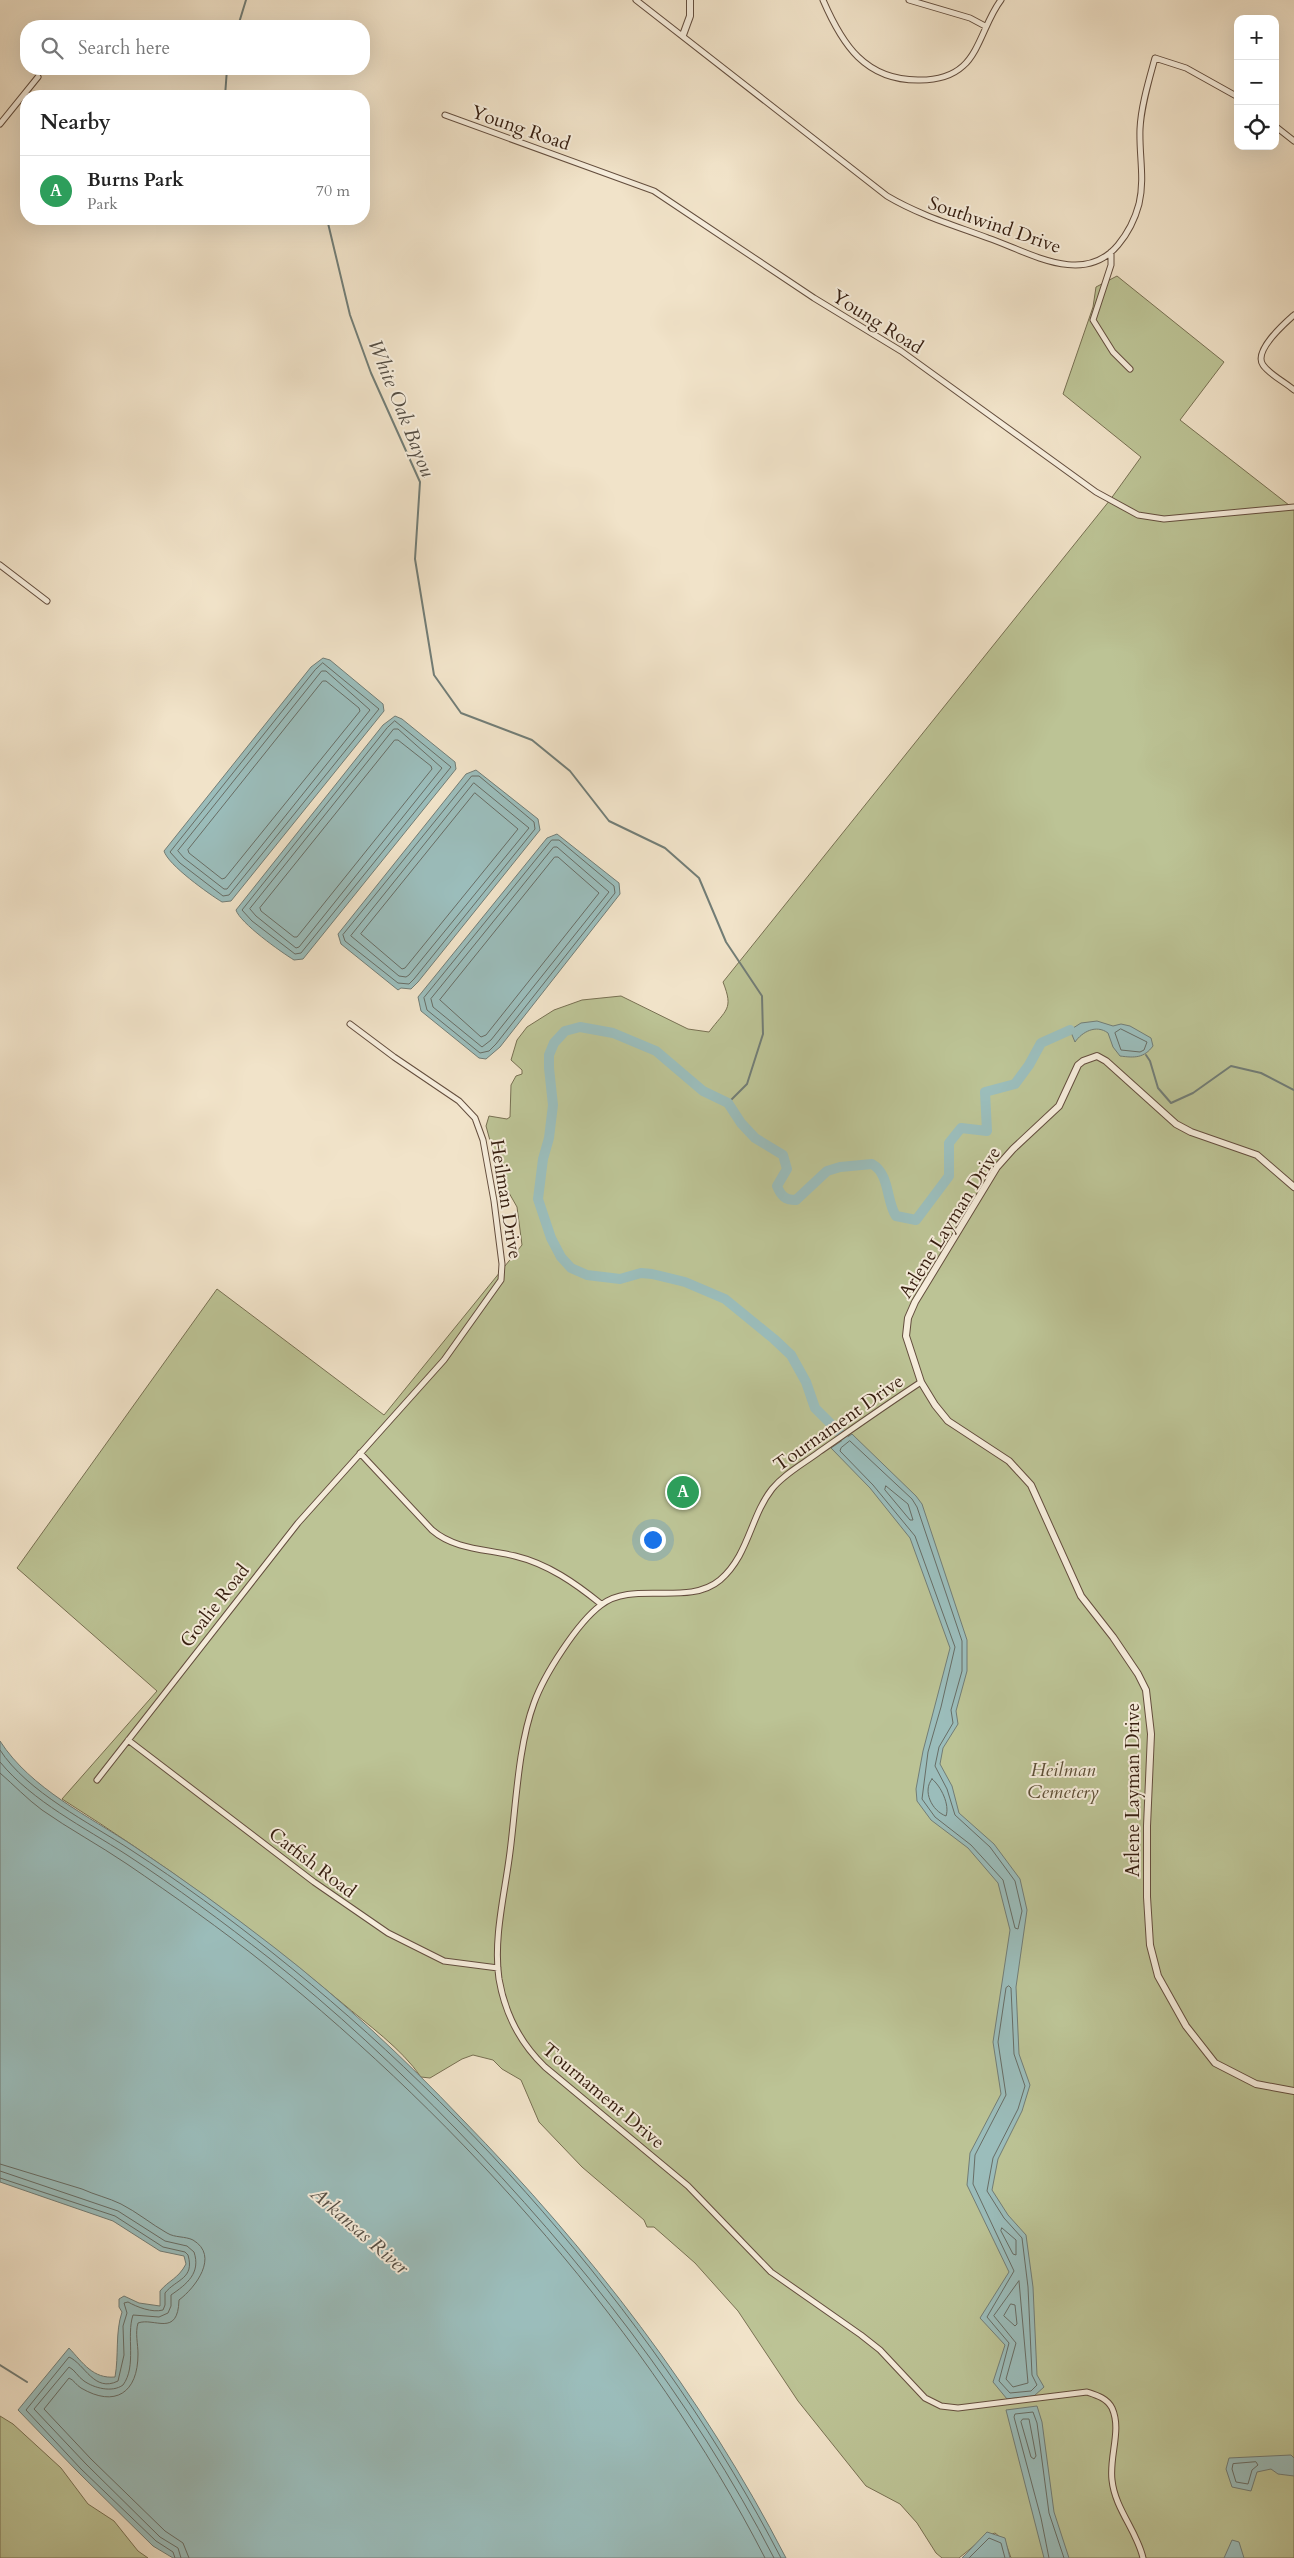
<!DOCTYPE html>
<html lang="en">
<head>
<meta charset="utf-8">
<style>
  :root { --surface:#fff; --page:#f2f2f2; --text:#222; --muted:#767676; --line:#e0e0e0; --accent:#8f2418 }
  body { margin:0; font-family:Cardo,serif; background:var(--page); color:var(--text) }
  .controls { position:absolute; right:15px; top:15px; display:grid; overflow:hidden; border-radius:10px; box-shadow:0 5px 20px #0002 }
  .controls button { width:45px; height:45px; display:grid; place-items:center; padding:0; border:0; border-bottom:1px solid var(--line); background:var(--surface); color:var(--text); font:25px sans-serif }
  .you { position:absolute; left:652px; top:1539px; width:18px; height:18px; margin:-12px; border:4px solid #fff; border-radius:50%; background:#1a73e8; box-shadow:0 0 0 8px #1a73e833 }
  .badge { display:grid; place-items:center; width:32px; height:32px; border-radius:50%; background:var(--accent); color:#fff; font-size:16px; font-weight:700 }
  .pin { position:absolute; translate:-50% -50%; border:2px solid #fff; box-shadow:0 1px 5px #0006 }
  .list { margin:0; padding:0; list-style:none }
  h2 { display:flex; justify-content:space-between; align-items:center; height:65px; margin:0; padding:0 20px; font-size:21px }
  h2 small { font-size:16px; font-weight:400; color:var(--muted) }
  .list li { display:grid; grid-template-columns:32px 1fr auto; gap:15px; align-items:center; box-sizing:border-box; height:70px; padding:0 20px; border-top:1px solid var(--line) }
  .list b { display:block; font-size:19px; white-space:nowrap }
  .list p { margin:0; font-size:16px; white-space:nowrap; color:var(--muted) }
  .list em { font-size:16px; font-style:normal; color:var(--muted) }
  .icon { flex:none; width:28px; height:28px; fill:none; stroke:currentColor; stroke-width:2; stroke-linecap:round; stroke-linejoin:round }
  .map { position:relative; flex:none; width:1294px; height:2558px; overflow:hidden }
  .search { position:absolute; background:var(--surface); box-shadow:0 5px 20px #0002; left:20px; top:20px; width:350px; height:55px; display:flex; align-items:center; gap:12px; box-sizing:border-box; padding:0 18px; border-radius:20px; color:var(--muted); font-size:19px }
  .panel { position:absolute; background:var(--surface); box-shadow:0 5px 20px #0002; left:20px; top:90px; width:350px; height:135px; border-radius:20px }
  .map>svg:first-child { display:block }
  .green { fill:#bcc395; stroke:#787052 }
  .water { fill:#9bbdbb; stroke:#727d76 }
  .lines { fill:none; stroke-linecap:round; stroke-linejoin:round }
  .shore { stroke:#686d65; stroke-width:1 }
  .stream { stroke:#727d76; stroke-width:2 }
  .river { stroke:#9bbdbb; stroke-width:10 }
  .minor-casing { stroke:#644e3e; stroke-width:7 }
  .tertiary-casing { stroke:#644e3e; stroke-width:8 }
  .minor { stroke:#f6eddc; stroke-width:5 }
  .tertiary { stroke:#f6eddc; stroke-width:6 }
  .labels { text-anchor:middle; stroke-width:4; stroke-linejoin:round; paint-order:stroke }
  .street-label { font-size:19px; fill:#351d0f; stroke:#f6eddc }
  .park-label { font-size:19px; font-style:italic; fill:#5e4f37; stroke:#f6eddc }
  .water-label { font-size:20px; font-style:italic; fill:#544d43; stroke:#f6eddc }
</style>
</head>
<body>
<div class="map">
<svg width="1294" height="2558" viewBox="0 0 1294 2558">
  <rect width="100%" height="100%" fill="#f1e3c9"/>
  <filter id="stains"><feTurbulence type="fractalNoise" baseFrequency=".004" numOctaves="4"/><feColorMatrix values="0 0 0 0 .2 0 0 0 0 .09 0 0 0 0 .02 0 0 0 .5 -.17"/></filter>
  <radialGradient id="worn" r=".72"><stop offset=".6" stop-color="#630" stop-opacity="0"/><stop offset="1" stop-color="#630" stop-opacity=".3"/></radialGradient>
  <path class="green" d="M1117,276L1224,362L1180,420L1294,509V2558H1011L1005,2541L995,2533L986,2536L959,2558H942L936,2553L917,2523L900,2504L866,2486L798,2401L738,2311L695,2263L654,2227H647L644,2220L582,2167L539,2122L521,2080L502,2069L493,2060L473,2055L462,2059L430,2078L421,2077C401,2048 368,2025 341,2002C252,1928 160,1861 62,1799L157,1691L17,1568L217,1289L384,1415L522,1245L517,1207L500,1177L486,1126L489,1116L507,1119L510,1117L511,1085L516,1076L522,1074V1070L511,1060L517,1040L527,1027L554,1010L582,1000L621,996L688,1029L709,1032C726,1009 734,1010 723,982L1110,500L1141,457L1063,394L1093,307L1096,287Z
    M0,2416L13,2424L61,2468L88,2504L114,2521L138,2551L148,2558H0Z"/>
  <path class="water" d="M323,658L330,660L383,704L384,711L231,901L222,902C209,894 168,865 164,851L311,667Z
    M395,716L402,719L455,762L456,769L303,959L294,960C281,952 240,923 236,910L383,725Z
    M476,770L538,819L540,830L418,982L411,989L401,988L398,990L341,944L338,934L466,774Z
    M557,834L619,883L620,894L500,1047L486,1059L479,1058L421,1011L418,997L547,838Z
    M1097,1021L1113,1026L1121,1024L1130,1026L1151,1038L1153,1046C1144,1058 1135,1058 1120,1056L1113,1047L1108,1033C1096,1024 1082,1032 1075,1042L1070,1030L1081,1023Z
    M852,1434L916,1496L922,1504L967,1640V1671L956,1711L958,1724L943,1748L940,1764L952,1786L959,1813L994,1844L1020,1879L1027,1910L1016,1987L1019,2054L1030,2085L1022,2111L998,2159L992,2190L1008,2215L1026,2235L1033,2287L1037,2375L1044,2387L1034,2396L1007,2399L993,2382L1005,2345L980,2318L1009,2272L967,2185L970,2153L1001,2094L993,2042L1010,1930L998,1883L968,1848L931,1820L917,1801L916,1789L923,1751L950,1648L910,1538L870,1488L831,1448Z
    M0,1741C31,1789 89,1816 135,1847C183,1879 230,1913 275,1948C342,2000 404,2058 462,2119C590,2250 702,2395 786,2558H173L153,2546L78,2472L18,2410L69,2348C83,2363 93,2379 115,2377C119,2355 115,2333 122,2312L119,2307V2299L124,2296L139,2303L160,2306V2291C169,2280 178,2279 186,2264L184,2256L160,2251L113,2221L0,2182Z
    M1037,2406L1042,2422L1054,2512L1069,2558H1044L1006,2410Z
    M1291,2455L1294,2458V2476L1278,2474L1271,2469L1257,2472L1251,2491L1232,2487L1226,2469L1229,2458Z
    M987,2532L1005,2538L1010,2558H962Z
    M1232,2540L1239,2542L1244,2558H1224Z"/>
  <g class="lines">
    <path class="shore" d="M323,663L379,709L229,895L223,896L180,863L170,852L315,670Z
      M322,671H326L370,710L227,889H224L184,858L178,851Z
      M323,681H326L359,708L360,711L225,878L222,879L189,853L188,850Z
      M395,721L451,767L301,953L295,954L252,921L242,910L387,728Z
      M394,729H398L442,768L299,947L296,948L256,916L250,909Z
      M395,740H398L431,766L432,769L297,937H294L261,911L260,908Z
      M472,776H479L534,822L535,829L414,979L409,984L398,983L345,941L343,935Z
      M474,783L529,828L409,975L406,977L399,976L351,936Z
      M475,793L518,829L405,968L402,969L361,934Z
      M552,840H559L614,886L615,893L496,1044L489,1051L480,1053L427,1010L424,998Z
      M554,847H557L609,892L491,1040L482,1047L433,1007L431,999Z
      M555,857H558L599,893L486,1035L481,1037L440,1000Z
      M1121,1029L1147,1042L1144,1050L1140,1052L1121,1050L1115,1033Z
      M850,1441L912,1499L917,1507L962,1641V1671L951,1710L953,1723L939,1747L935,1766L947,1789L955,1815L990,1847L1015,1881L1022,1911L1018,1929L1015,1928L1003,1880L971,1845L935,1817L922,1799L928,1752L941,1707L955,1647L915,1536L873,1485L840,1451L841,1448Z
      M886,1486L908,1504L913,1520H910L885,1490Z
      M0,1750C27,1792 90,1823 131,1850C180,1882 228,1917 274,1954C476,2115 662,2328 781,2558
      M0,1762C33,1802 84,1827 127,1855C176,1887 223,1922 269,1958C335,2010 397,2068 456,2129C580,2257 692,2399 774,2558
      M0,1773C14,1785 27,1799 42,1810C69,1829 99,1845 127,1864C174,1896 221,1929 266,1965C464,2124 649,2332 765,2558
      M932,1779C941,1786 950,1805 946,1816C932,1811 922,1791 932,1779Z
      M1009,1986L1011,1988L1014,2054L1025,2086L1018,2109L993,2158L987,2191L1004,2218L1022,2238L1028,2287L1032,2375L1037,2385L1031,2391L1010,2393L999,2381L1009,2343L987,2317L1014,2271L973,2184L975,2155L1006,2095L998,2042L1006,1988Z
      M0,2164L82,2189C95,2195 109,2198 121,2204C137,2212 151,2224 167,2233C175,2238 185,2236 193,2240C220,2256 195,2288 179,2300C178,2338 154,2317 138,2323C135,2333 138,2344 138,2354C138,2393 115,2408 81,2388C76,2385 74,2380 69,2378L44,2409L91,2459L165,2531L183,2543L189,2558
      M0,2171L118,2211L165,2241L187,2246L194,2252C201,2273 187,2284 171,2295V2306L168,2313L159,2317L133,2315C126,2336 137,2366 123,2385C112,2393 94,2388 84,2381C78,2377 75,2370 69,2367L34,2409L86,2464L160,2537L178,2548L181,2558
      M0,2178L115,2216L163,2247L185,2252L188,2255C195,2279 176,2279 165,2293V2305L163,2310C152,2313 137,2307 128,2302L124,2303L127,2313L123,2326L124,2355L118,2381C94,2393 85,2364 69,2357L26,2410L81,2469L156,2541L173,2552L175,2558
      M1002,2228L1016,2240V2255L1013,2254L1001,2231Z
      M1019,2281L1028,2383L1013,2387L1006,2379L1016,2343L994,2316Z
      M1011,2304L1015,2305L1017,2324L1015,2326L1004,2316Z
      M1023,2419H1029L1036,2456L1034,2459L1031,2457L1021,2422Z
      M1256,2462L1258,2465L1252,2470L1248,2484L1236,2482L1232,2469L1233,2464Z
      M969,2558L989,2538L1001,2543L1005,2558
      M1049,2558L1041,2518L1014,2417L1015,2414L1033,2412L1037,2423L1049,2513L1064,2558"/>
    <path class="stream" d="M238,26L246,0
      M225,96L227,69
      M327,219L350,315L371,373L420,482L415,559L434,675L461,713L532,740L570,771L609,821L665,848L699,878L726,942L762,996L763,1034L747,1084L728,1103
      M1146,1055L1150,1061L1158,1088L1171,1103L1193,1093L1231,1066L1261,1073L1294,1090
      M0,2365L27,2382"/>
    <path class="river" d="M843,1436L815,1408L806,1382L791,1355L774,1339L725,1299L685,1282L652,1274L641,1273L620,1279L587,1275L571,1268L561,1257L551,1238L538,1199L543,1159L549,1138L553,1105L549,1068V1055L554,1043L565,1031L580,1027L613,1033L656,1051L703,1091L728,1103L741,1123L755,1138L783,1155L787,1169L777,1186C781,1196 785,1200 796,1200L827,1171L840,1167L872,1164C890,1174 886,1201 896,1216L916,1220L949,1176V1143L961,1128L987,1131L985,1092L1015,1084L1029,1065L1041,1043L1070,1030"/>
    <g class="minor-casing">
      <path id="minor" d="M636,0L887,196C919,215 953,225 988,238C1029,252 1083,287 1118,245C1128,233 1135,219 1139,204C1145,179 1139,155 1140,129C1141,106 1149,80 1155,58L1186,68L1238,97
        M823,0C842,44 865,81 920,80C935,80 951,77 963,66C980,51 986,19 1001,0
        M909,0L970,18L985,26
        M445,115L654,191L814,298L901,351L1096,492L1138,515L1164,519L1294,507
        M0,124L38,77
        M1275,126L1294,141
        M1111,252V265L1093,320L1113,352L1130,369
        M1294,315C1285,323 1253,351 1263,365C1270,375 1285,382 1294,390
        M0,565L47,601
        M921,1382C886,1405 852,1429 819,1452C803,1464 784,1474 772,1489C750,1517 749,1555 720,1580C688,1607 632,1580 601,1605C577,1623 544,1675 534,1703C518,1746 516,1806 510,1852C505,1893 493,1938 499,1979C505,2014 520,2043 545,2067L688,2186L771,2272L861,2335L880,2350L925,2398L941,2406L958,2408L1087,2392C1096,2395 1107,2398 1112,2408C1122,2430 1109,2456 1112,2480C1115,2509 1137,2531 1143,2558
        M360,1453L432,1530C455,1550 487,1549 515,1556C548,1564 575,1583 601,1604
        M128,1740L314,1882L388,1933L444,1961L498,1968
        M97,1780L298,1523L444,1360L501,1280L502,1264L494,1201L483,1140L475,1118L459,1101L394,1057L350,1024"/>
    </g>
    <g class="tertiary-casing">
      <path id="tertiary" d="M683,35L690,16V0
        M1294,1187L1257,1155L1191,1132L1176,1124L1106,1061L1097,1056L1083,1061L1078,1065L1059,1106L1013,1149L997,1167L915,1302L908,1318L906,1336L921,1382L935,1405L948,1421L1009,1461L1031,1485L1081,1596L1113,1637L1138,1674L1146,1690L1151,1734L1147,1826V1897L1150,1945L1158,1976L1186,2026L1215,2063L1256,2084L1294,2091"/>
    </g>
    <use href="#minor" class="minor"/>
    <use href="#tertiary" class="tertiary"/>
  </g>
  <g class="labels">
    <g class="street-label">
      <text transform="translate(521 127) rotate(19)" y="7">Young Road</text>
      <text transform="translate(995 224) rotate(19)" y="7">Southwind Drive</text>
      <text transform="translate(878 321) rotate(32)" y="7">Young Road</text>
      <text transform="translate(507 1199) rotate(81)" y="7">Heilman Drive</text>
      <text transform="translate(949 1222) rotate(-58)" y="7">Arlene Layman Drive</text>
      <text transform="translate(838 1422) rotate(-35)" y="7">Tournament Drive</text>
      <text transform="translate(214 1605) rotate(-52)" y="7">Goalie Road</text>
      <text transform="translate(1132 1790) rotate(-90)" y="7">Arlene Layman Drive</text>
      <text transform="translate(313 1862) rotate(37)" y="7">Catfish Road</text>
      <text transform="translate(604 2095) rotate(40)" y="7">Tournament Drive</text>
    </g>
    <g class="park-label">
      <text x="1063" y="1776">Heilman<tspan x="1063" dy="22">Cemetery</tspan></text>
    </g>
    <g class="water-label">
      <text transform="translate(402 408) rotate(68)" y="7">White Oak Bayou</text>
      <text transform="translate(360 2230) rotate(41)" y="7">Arkansas River</text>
    </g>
  </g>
  <rect width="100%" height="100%" filter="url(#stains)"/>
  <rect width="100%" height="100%" fill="url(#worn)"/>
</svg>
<div class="controls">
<button>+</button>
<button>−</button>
<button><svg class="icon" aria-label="locate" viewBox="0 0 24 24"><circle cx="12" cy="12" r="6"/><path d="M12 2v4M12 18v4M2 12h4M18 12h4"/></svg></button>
</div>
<div class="you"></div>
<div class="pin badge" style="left:683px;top:1492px;background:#2e9e5b">A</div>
<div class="search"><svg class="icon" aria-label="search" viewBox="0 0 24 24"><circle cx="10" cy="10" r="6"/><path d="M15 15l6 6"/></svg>Search here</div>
<section class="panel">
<h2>Nearby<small></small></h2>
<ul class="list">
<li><span class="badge" style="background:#2e9e5b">A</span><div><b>Burns Park</b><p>Park</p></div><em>70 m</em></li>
</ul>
</section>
</div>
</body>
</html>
